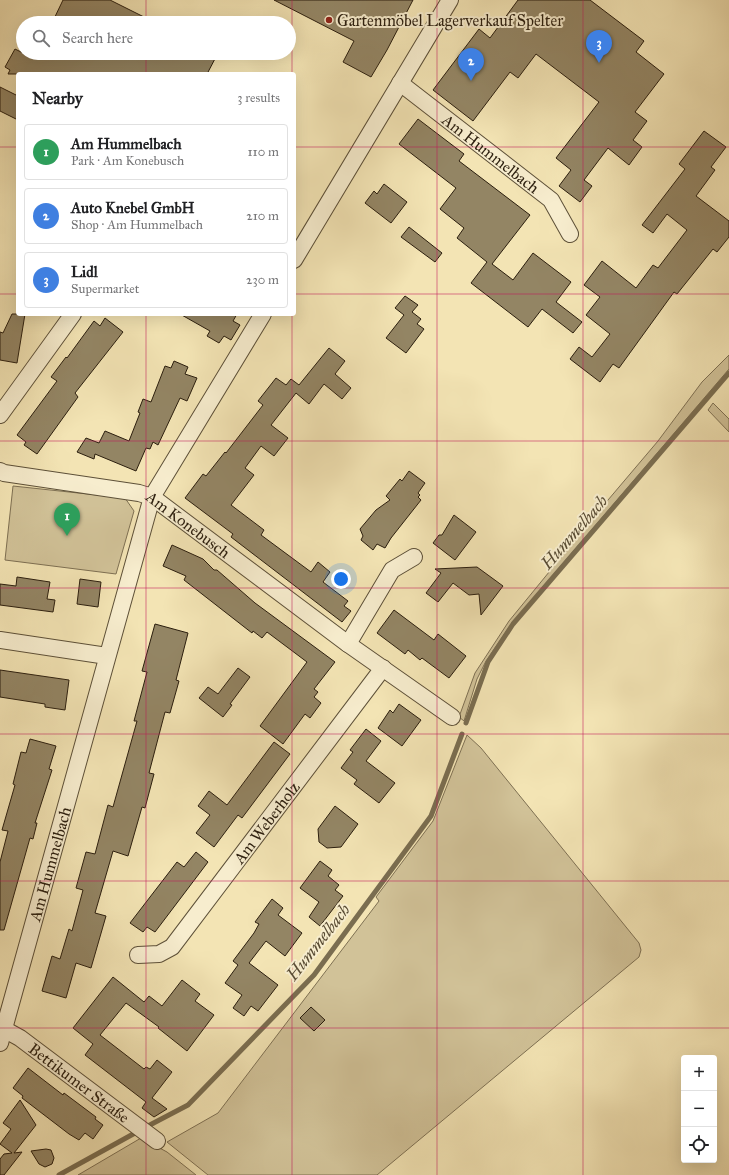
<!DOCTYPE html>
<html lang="en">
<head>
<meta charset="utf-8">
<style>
  :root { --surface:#fff; --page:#f6f6f6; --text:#202124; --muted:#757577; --line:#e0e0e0; --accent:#8f2418 }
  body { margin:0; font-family:"IM FELL Great Primer",serif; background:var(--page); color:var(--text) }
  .controls { position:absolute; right:12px; bottom:12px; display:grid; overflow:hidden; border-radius:4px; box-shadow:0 4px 16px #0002 }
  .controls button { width:36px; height:36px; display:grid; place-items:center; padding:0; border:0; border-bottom:1px solid var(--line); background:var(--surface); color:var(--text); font:20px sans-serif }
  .you { position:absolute; left:341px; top:579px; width:14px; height:14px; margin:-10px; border:3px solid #fff; border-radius:50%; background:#1a73e8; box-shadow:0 0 0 6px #1a73e833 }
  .badge { display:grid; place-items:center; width:26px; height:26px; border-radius:50%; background:var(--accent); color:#fff; font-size:13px; font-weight:700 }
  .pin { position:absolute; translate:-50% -33px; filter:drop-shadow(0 1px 2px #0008) }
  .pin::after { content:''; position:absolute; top:21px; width:14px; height:12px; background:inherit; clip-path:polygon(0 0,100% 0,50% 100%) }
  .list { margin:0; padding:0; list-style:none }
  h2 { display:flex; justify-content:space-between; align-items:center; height:52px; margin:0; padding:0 16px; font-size:17px }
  h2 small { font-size:13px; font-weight:400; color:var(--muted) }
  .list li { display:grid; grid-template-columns:26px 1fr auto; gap:12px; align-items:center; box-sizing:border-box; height:56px; margin:0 8px 8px; padding:0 8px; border:1px solid var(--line); border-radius:4px }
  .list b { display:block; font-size:15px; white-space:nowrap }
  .list p { margin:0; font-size:13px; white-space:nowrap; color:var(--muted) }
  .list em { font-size:13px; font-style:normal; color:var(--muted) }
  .icon { flex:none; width:22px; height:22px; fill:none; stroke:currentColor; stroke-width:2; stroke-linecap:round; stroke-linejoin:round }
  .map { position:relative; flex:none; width:729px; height:1175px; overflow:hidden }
  .search { position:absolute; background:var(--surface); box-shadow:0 4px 16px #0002; left:16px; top:16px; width:280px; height:44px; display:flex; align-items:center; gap:10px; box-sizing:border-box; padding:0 14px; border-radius:22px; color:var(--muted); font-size:15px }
  .panel { position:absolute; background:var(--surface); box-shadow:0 4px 16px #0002; left:16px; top:72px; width:280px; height:244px; border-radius:4px }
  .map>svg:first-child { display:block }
  .green { fill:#d1c298; stroke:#7e7053 }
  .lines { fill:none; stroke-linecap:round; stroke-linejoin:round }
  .stream { stroke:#7a6d50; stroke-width:5 }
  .building { fill:#938564; stroke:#2b1e0e }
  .minor-casing { stroke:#5d5038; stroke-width:18 }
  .minor { stroke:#f7edce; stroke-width:16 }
  .grid { fill:none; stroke:#c2185b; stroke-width:1; stroke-opacity:0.55 }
  .poi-dot { fill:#8f2418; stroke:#f7edce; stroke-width:1.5 }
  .labels { text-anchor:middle; stroke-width:4; stroke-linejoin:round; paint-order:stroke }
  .poi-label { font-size:16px; fill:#2b1e0e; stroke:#f7edce; text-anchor:start }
  .street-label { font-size:16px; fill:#2b1e0e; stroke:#f7edce }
  .water-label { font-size:17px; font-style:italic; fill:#594c34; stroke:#f7edce }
</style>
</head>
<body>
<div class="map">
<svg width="729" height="1175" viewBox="0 0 729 1175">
  <rect width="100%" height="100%" fill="#f3e4b4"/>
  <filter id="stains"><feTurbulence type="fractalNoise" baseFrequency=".005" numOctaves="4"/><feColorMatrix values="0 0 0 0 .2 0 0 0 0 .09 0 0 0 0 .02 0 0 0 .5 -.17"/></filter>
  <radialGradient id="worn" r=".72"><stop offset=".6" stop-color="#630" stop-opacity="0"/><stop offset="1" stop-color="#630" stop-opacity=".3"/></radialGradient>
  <path class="green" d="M729,355V369L512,623L486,661L477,679L464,721L459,717L475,673L509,621L608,500L658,441L702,382Z
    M713,403L729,419V432L708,410Z
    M13,486L125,498L134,511L116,574L5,560Z
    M467,735L481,748L639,943L641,950L639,957L377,1175H208L167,1142L218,1113L379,901L376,897L433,821Z
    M141,1138L167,1152L196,1175H78Z"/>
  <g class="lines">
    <path class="stream" d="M466,723L488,662L513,624L729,373
      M146,1127L188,1105L314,975L431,816L462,734
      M59,1175L135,1133"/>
  </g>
  <path class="building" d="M63,0H110L156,23H52Z
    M274,0H413L387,50L371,77L343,62L354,41Z
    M518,0H590L644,41L636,52L664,74L635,112L647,121L633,140L642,147L629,165L608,148L584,180L592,186L580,202L559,186L571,170L556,158L599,102L536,54L518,78L510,72L473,121L433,90L479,29L490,38Z
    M15,49L23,53H218L207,74H8L10,70L5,67Z
    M0,87L18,96V120L0,111Z
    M418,119L464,154L459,161L530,215L492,264L513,280L533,253L571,282L556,302L582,322L573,333L542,309L528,327L471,283L487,262L457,238L464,228L440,209L456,188L399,144Z
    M704,131L726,147L711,167L715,170L696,196L729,221V237L717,252L713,249L677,294L674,292L619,368L613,364L600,382L570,359L579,347L592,357L610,334L586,315L600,297L584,285L602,261L636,288L653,265L658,268L687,230L667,214L653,233L642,225L685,169L679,164Z
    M384,184L407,202L391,223L365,203L374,191L377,194Z
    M409,227L442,253L435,262L401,237Z
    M405,296L418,305L412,312L421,319L417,324L424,329L406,353L386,338L404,315L395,308Z
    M12,314H25L17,363L0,360V332L3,333Z
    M180,314H237L233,321L240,325L231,340L224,336L219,343L207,336L210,331Z
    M105,318L123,332L75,393L78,397L37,454L24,445L26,442L17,435L57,381L51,377L66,357L67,358L94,321L100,326Z
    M329,348L345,361L335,374L351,388L342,399L324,384L309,404L296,393L271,425L288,438L274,456L261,446L245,468L254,475L231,505L264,530L261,535L311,572L318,562L330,572L323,582L348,601L344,606L351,611L342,622L231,537L233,534L185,498L203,474L206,476L225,452L226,453L263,405L258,401L276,378L286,385L291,379L299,385Z
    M174,361L188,367L185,374L197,378L187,401L180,398L158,445L153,442L150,449L146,448L136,471L95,454L94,459L77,452L86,438L99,443L105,431L129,441L140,413L138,412L143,399L151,402L165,366L171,368Z
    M409,471L425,483L418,493L420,495L418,497L421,500L391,538L385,548L377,544L373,550L361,540L363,536L360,529L376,510L390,500L386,496L400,479L402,481Z
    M454,515L476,532L455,560L433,543L439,535H442Z
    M172,545L203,559L214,570H217L255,603L335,662L314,689L318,692L314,697L321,703L310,718L305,714L283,744L260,726L307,662L267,632L262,638L253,631L252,633L184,580L186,576L163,566Z
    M477,567L503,586L481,615L479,594L469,595L453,583L438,602L426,593L441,573L435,569Z
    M17,577L50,582L47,599L55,600L53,612L0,605V584L16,586Z
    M80,579L101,582L98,607L77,604Z
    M394,610L434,640L438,634L466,656L449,678L422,658L420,660L408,650L405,654L377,633Z
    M155,624L188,633L176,680L179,681L170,713L165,712L149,773L154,774L145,808L142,807L128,856L113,851L95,913L106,916L91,968L76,963L66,998L42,991L52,956L60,959L69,929L72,931L83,890L76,888L86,852L95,854L108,805L113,807L137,721H134L147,672L142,671Z
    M238,668L250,677L230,704L232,705L223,717L199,698L208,687L218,694Z
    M0,670L69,680L65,710L45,707V704L0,697Z
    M399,704L421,720L402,746L378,728L390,710L393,713Z
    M366,729L381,741L366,761L395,783L379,803L354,784L357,780L341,768L353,752L350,750Z
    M30,739L56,746L49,769L52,770L35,823H37L33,839L30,838L4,930H0V862L8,831L2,830L15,785L13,784L21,752L26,753Z
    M274,742L290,754L242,818L238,815L214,847L196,833L210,815L198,806L209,791L227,805Z
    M335,806L358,824L341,847L327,848L319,842L318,829Z
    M196,852L208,862L155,932L147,927L143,932L130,923L177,862L184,867Z
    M320,861L332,870L328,876L339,885L335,890L343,896L320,926L309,917L319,902L300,888Z
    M272,899L283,908L278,915L302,933L285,956L266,941L249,963L278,985L258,1011L251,1006L244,1016L233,1008L242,995L225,983L238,965L233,961L254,933L259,924L255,922Z
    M113,977L144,1002L149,996L162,1006L182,980L200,994L195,1001L214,1015L187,1051L158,1028L159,1027L126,1003L100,1035L144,1069L146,1067L150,1069L157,1060L172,1072L152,1098L167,1109L154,1117L142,1108L146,1102L85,1055L93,1044L73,1028Z
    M311,1007L325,1020L314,1031L300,1018Z
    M28,1068L63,1095L64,1093L96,1117L95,1119L103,1125L93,1139L85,1133L79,1140L69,1134L22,1098L23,1096L13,1088Z
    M20,1100L36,1125L14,1153L22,1152L4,1175H0V1159L4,1154L12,1153L0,1144L11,1129L3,1123Z
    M46,1149L51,1150L54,1158L52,1164L45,1167L39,1164L31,1151Z"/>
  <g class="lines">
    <g class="minor-casing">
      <g id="minor">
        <path id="s1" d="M400,83L551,200L570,234"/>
        <path d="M294,260L450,0"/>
        <path d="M0,415L73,314"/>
        <path id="s2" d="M0,471L4,473L139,493L152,497L348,644L452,717"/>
        <path d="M0,640L107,656"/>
        <path d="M348,644L392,570L414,557"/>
        <path id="s3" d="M138,955L159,954L172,947L383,668"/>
        <path id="s4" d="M0,1027L20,1038L157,1141"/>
        <path id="s5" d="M0,1043L152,497L263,314"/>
      </g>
    </g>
    <use href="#minor" class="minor"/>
  </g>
  <path class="grid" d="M146,0V23M292,0V74M437,0V1175M583,0V1175M146,53V74M0,147H18M294,147H729M0,294H18M294,294H729M146,314V1175M292,314V1175M0,441H729M0,588H729M0,734H729M0,881H729M0,1028H729"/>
  <circle class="poi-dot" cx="329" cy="20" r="4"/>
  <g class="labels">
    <g class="poi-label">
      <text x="337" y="26">Gartenmöbel Lagerverkauf Spelter</text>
    </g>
    <g class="street-label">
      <text dy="6" stroke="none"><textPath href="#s1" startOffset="115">Am Hummelbach</textPath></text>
      <text dy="6" stroke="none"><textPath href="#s2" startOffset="200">Am Konebusch</textPath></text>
      <text dy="6" stroke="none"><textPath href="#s3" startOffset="192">Am Weberholz</textPath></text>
      <text dy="6" stroke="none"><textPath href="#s5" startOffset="186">Am Hummelbach</textPath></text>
      <text dy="6" stroke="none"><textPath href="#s4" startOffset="97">Bettikumer Straße</textPath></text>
    </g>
    <g class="water-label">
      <text transform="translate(574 532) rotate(-49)" y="6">Hummelbach</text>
      <text transform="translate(318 942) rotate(-52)" y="6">Hummelbach</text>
    </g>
  </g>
  <rect width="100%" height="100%" filter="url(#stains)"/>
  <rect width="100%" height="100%" fill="url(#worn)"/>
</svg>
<div class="controls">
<button>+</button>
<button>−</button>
<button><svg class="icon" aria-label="locate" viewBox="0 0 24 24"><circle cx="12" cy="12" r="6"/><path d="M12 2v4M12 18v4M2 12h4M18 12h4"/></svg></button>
</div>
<div class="you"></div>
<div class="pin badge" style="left:67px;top:536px;background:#2e9e5b">1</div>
<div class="pin badge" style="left:471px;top:81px;background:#3f7fe0">2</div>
<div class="pin badge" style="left:599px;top:63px;background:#3f7fe0">3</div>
<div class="search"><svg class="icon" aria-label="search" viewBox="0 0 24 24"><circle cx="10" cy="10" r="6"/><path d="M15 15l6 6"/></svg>Search here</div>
<section class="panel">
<h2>Nearby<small>3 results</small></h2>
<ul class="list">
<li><span class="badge" style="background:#2e9e5b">1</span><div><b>Am Hummelbach</b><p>Park · Am Konebusch</p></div><em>110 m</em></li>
<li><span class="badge" style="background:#3f7fe0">2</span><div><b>Auto Knebel GmbH</b><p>Shop · Am Hummelbach</p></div><em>210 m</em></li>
<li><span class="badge" style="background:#3f7fe0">3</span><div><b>Lidl</b><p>Supermarket</p></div><em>230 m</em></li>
</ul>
</section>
</div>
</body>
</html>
